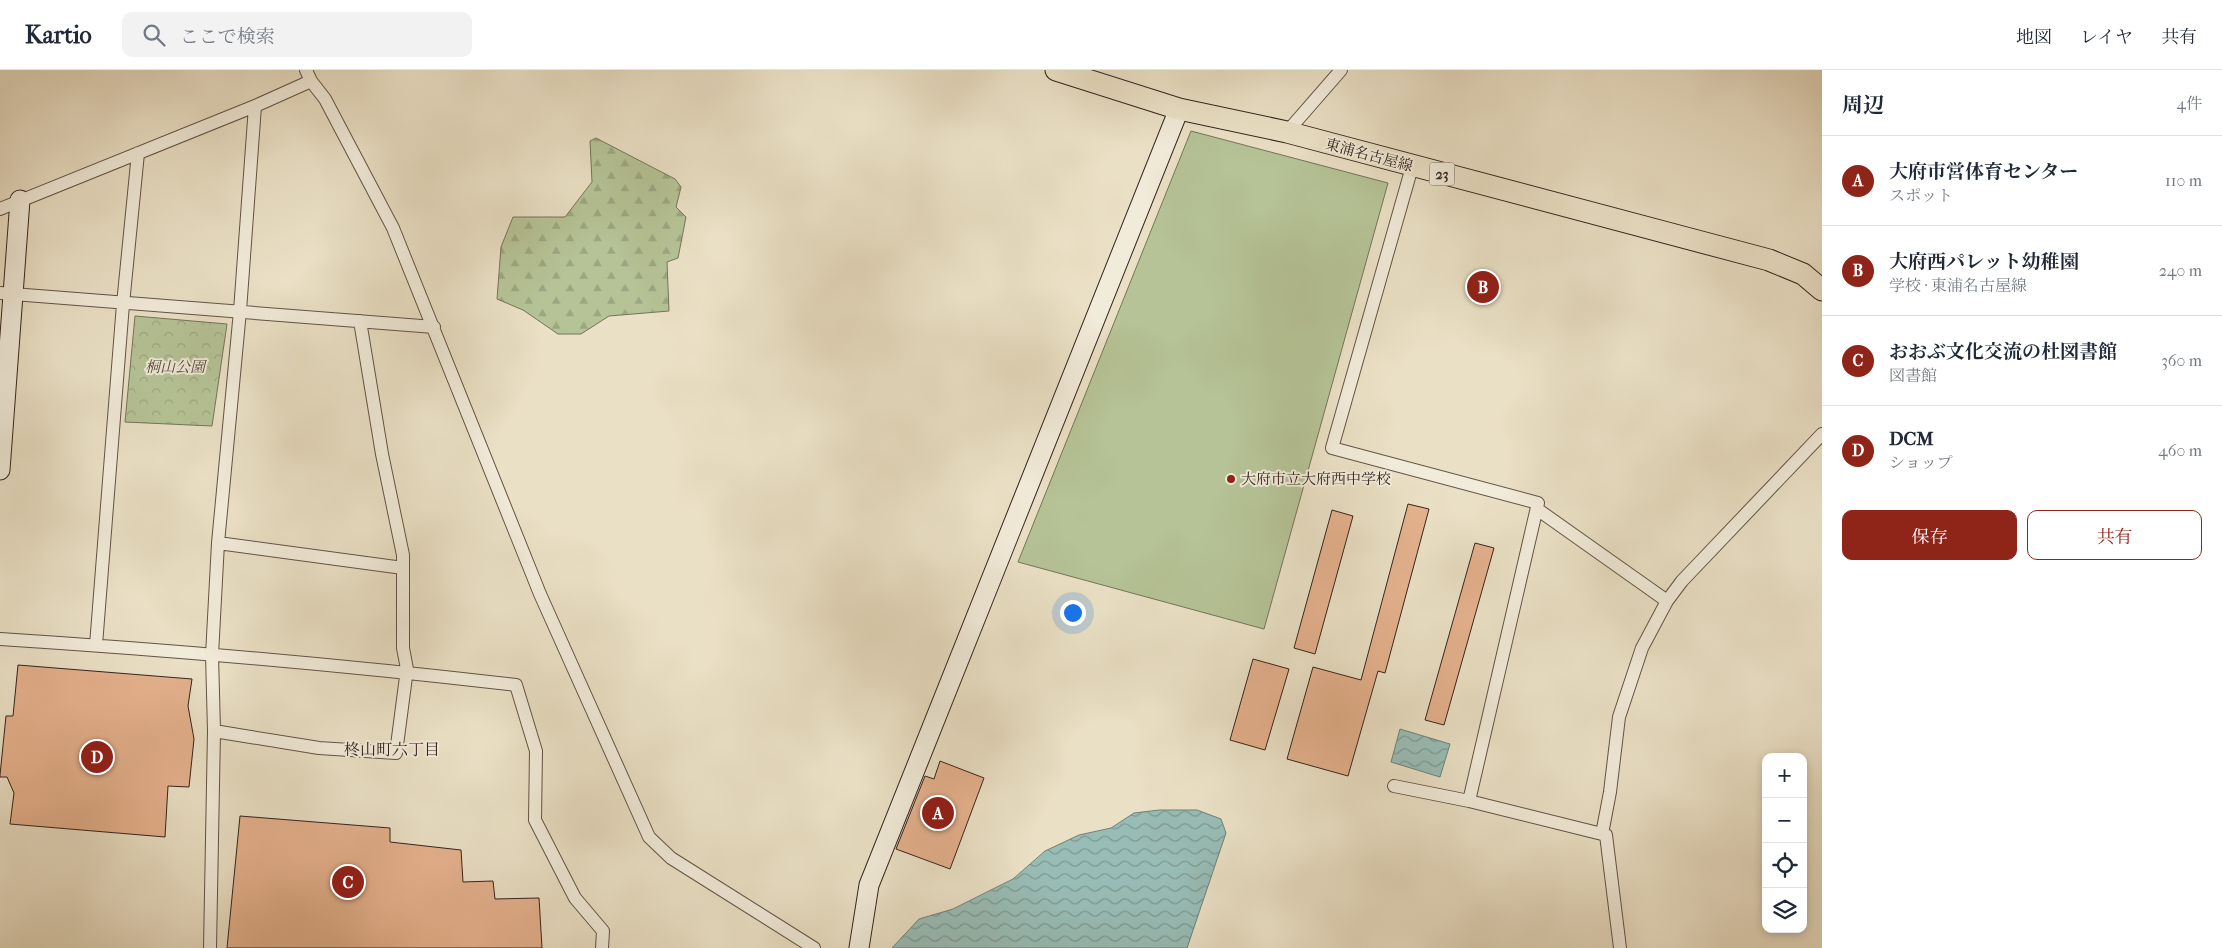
<!DOCTYPE html>
<html lang="ja">
<head>
<meta charset="utf-8">
<style>
  :root { --surface:#fff; --page:#f2f2f3; --text:#1f2937; --muted:#747a83; --line:#e0e1e3; --accent:#8f2418 }
  body { margin:0; font-family:"IM FELL French Canon","Noto Serif JP",serif; background:var(--page); color:var(--text) }
  .controls { position:absolute; right:15px; bottom:15px; display:grid; overflow:hidden; border-radius:10px; box-shadow:0 2px 8px #0003 }
  .controls button { width:45px; height:45px; display:grid; place-items:center; padding:0; border:0; border-bottom:1px solid var(--line); background:var(--surface); color:var(--text); font:25px sans-serif }
  .you { position:absolute; left:1072px; top:542px; width:18px; height:18px; margin:-12px; border:4px solid #fff; border-radius:50%; background:#1a73e8; box-shadow:0 0 0 8px #1a73e833 }
  .badge { display:grid; place-items:center; width:32px; height:32px; border-radius:50%; background:var(--accent); color:#fff; font-size:16px; font-weight:700 }
  .pin { position:absolute; translate:-50% -50%; border:2px solid #fff; box-shadow:0 1px 5px #0006 }
  .list { margin:0; padding:0; list-style:none }
  h2 { display:flex; justify-content:space-between; align-items:center; height:65px; margin:0; padding:0 20px; font-size:21px }
  h2 small { font-size:16px; font-weight:400; color:var(--muted) }
  .list li { display:grid; grid-template-columns:32px 1fr auto; gap:15px; align-items:center; box-sizing:border-box; height:90px; padding:0 20px; border-top:1px solid var(--line) }
  .list b { display:block; font-size:19px; white-space:nowrap }
  .list p { margin:0; font-size:16px; white-space:nowrap; color:var(--muted) }
  .list em { font-size:16px; font-style:normal; color:var(--muted) }
  .actions { display:flex; gap:10px; padding:15px 20px }
  .actions a { flex:1; padding:11px 0; border:1px solid var(--accent); border-radius:10px; text-align:center; font-size:18px; color:var(--accent) }
  .actions .main { background:var(--accent); color:#fff }
  .icon { flex:none; width:28px; height:28px; fill:none; stroke:currentColor; stroke-width:2; stroke-linecap:round; stroke-linejoin:round }
  .map { position:relative; flex:none; width:1822px; height:878px; overflow:hidden }
  header { display:flex; align-items:center; gap:30px; box-sizing:border-box; height:70px; padding:0 25px; background:var(--surface); border-bottom:1px solid var(--line) }
  header strong { font-size:24px }
  nav { display:flex; gap:28px; margin-inline-start:auto; font-size:18px }
  .search { width:350px; height:45px; background:var(--page); display:flex; align-items:center; gap:12px; box-sizing:border-box; padding:0 18px; border-radius:10px; color:var(--muted); font-size:19px }
  main { display:flex }
  aside { flex:1; background:var(--surface) }
  .map>svg:first-child { display:block }
  .forest { fill:url(#forest-firs); stroke:#75745a }
  .park { fill:url(#park-crowns); stroke:#75745a }
  .garden { fill:#b5c396; stroke:#75745a }
  .water { fill:url(#water-waves); stroke:#708079 }
  .building { fill:#e4b18d; stroke:#35241d }
  .lines { fill:none; stroke-linecap:round; stroke-linejoin:round }
  .street-casing { stroke:#625347; stroke-width:14 }
  .secondary-casing { stroke:#35241d; stroke-width:21 }
  .primary-casing { stroke:#35241d; stroke-width:23 }
  .street { stroke:#f1ebd9; stroke-width:12 }
  .secondary { stroke:#f1ebd9; stroke-width:19 }
  .primary { stroke:#eae0c5; stroke-width:21 }
  .poi-dot { fill:#8f2418; stroke:#f1ebd9; stroke-width:2 }
  .labels { text-anchor:middle; stroke-width:4; stroke-linejoin:round; paint-order:stroke }
  .shield { fill:#f1ebd9; stroke:#6d6055; stroke-width:1 }
  .shield-label { font-size:14px; font-weight:bold; fill:#35241d }
  .street-label { font-size:15px; fill:#35241d; stroke:#f1ebd9 }
  .park-label { font-size:15px; font-style:italic; fill:#554c3b; stroke:#f1ebd9 }
  .poi-label { font-size:15px; fill:#35241d; stroke:#f1ebd9; text-anchor:start }
  .neighbourhood-label { font-size:16px; fill:#35241d; stroke:#f1ebd9 }
</style>
</head>
<body>
<header>
<strong>Kartio</strong>
<div class="search"><svg class="icon" aria-label="search" viewBox="0 0 24 24"><circle cx="10" cy="10" r="6"/><path d="M15 15l6 6"/></svg>ここで検索</div>
<nav><a>地図</a><a>レイヤ</a><a>共有</a></nav>
</header>
<main>
<div class="map">
<svg width="1822" height="878" viewBox="0 0 1822 878">
  <defs>
    <pattern id="forest-firs" width="22" height="20" patternUnits="userSpaceOnUse" patternTransform="scale(1.25)"><rect width="22" height="20" fill="#b5c396"/><path d="M5 1l3.5 6h-7zM16 11l3.5 6h-7z" fill="#9ca781"/></pattern>
    <pattern id="park-crowns" width="20" height="18" patternUnits="userSpaceOnUse" patternTransform="scale(1.25)"><rect width="20" height="18" fill="#b5c396"/><path d="M2 6a3 3 0 1 1 6 0M12 15a3 3 0 1 1 6 0" fill="none" stroke="#9ca781"/></pattern>
    <pattern id="water-waves" width="16" height="10" patternUnits="userSpaceOnUse" patternTransform="scale(1.25)"><rect width="16" height="10" fill="#98bdb6"/><path d="M0 5q4-4 8 0t8 0" fill="none" stroke="#7d9993"/></pattern>
  </defs>
  <rect width="100%" height="100%" fill="#eae0c5"/>
  <filter id="stains"><feTurbulence type="fractalNoise" baseFrequency=".004" numOctaves="4"/><feColorMatrix values="0 0 0 0 .2 0 0 0 0 .09 0 0 0 0 .02 0 0 0 .5 -.17"/></filter>
  <radialGradient id="worn" r=".72"><stop offset=".6" stop-color="#630" stop-opacity="0"/><stop offset="1" stop-color="#630" stop-opacity=".3"/></radialGradient>
  <path class="forest" d="M596,68L675,109L681,117L676,137L686,147L678,188L667,192L669,241L609,246L581,264H558L523,240L497,229L501,177L513,147H565L592,112L590,71Z"/>
  <path class="park" d="M135,246L227,254L212,356L125,352Z"/>
  <path class="garden" d="M1191,61L1388,113L1264,559L1018,492Z"/>
  <path class="water" d="M1400,659L1450,674L1440,707L1391,692Z
    M1159,740H1197L1221,749L1226,763L1187,878H892L919,849L953,839L1013,809L1045,781L1079,765L1111,758L1134,743Z"/>
  <path class="building" d="M1408,434L1429,439L1385,603L1378,601L1348,706L1287,689L1313,597L1361,610Z
    M1332,440L1353,446L1315,584L1294,578Z
    M1475,473L1494,478L1444,655L1425,650Z
    M1253,589L1289,599L1265,680L1230,670Z
    M18,595L192,609L188,636L194,669L189,717L168,716L165,767L10,754L14,723L7,707H0V705L6,646H13Z
    M940,691L984,708L950,799L896,779L925,706L934,709Z
    M240,746L390,758V772L461,780L463,812L493,811L495,829L539,828L542,878H227Z"/>
  <g class="lines">
    <g class="street-casing">
      <path id="street" d="M306,0L311,11L325,29L393,158L540,524L649,767L671,788L814,878
        M1287,62L1341,0
        M1412,97L1332,378L1538,433L1469,731
        M0,139L255,36L311,11
        M0,223L434,257
        M1537,439L1667,531
        M218,473L403,498
        M0,569C172,580 344,595 516,615L536,681L535,750L575,828L603,861L602,878
        M96,575L123,234L138,83
        M214,661L319,678L396,683L407,599L403,578V485L382,384L360,251
        M1394,716L1469,731L1606,765L1620,878
        M1602,764L1610,722L1619,647L1642,578L1667,531L1682,511L1822,364
        M210,878L214,661L212,585L218,473L240,241L255,36"/>
    </g>
    <g class="secondary-casing">
      <path id="secondary" d="M0,400L20,130
        M859,878L869,815L1179,39"/>
    </g>
    <g class="primary-casing">
      <path id="primary" d="M1056,0L1179,39L1287,62L1769,190L1803,204L1822,220"/>
    </g>
    <use href="#street" class="street"/>
    <use href="#secondary" class="secondary"/>
    <use href="#primary" class="primary"/>
  </g>
  <circle class="poi-dot" cx="1231" cy="409" r="5"/>
  <g class="labels">
    <rect class="shield" x="1429.5" y="92.5" width="25" height="23" rx="4"/>
    <g class="shield-label">
      <text x="1442" y="109">23</text>
    </g>
    <g class="street-label">
      <text transform="translate(1369 85) rotate(15)" y="5">東浦名古屋線</text>
    </g>
    <g class="park-label">
      <text x="175" y="302">桐山公園</text>
    </g>
    <g class="poi-label">
      <text x="1241" y="414">大府市立大府西中学校</text>
    </g>
    <g class="neighbourhood-label">
      <text x="392" y="685">柊山町六丁目</text>
    </g>
  </g>
  <rect width="100%" height="100%" filter="url(#stains)"/>
  <rect width="100%" height="100%" fill="url(#worn)"/>
</svg>
<div class="controls">
<button>+</button>
<button>−</button>
<button><svg class="icon" aria-label="locate" viewBox="0 0 24 24"><circle cx="12" cy="12" r="6"/><path d="M12 2v4M12 18v4M2 12h4M18 12h4"/></svg></button>
<button><svg class="icon" aria-label="layers" viewBox="0 0 24 24"><path d="M12 4l9 5-9 5-9-5zM3 14l9 5 9-5"/></svg></button>
</div>
<div class="you"></div>
<div class="pin badge" style="left:938px;top:743px">A</div>
<div class="pin badge" style="left:1483px;top:217px">B</div>
<div class="pin badge" style="left:348px;top:812px">C</div>
<div class="pin badge" style="left:97px;top:687px">D</div>
</div>
<aside>
<h2>周辺<small>4件</small></h2>
<ul class="list">
<li><span class="badge">A</span><div><b>大府市営体育センター</b><p>スポット</p></div><em>110 m</em></li>
<li><span class="badge">B</span><div><b>大府西パレット幼稚園</b><p>学校 · 東浦名古屋線</p></div><em>240 m</em></li>
<li><span class="badge">C</span><div><b>おおぶ文化交流の杜図書館</b><p>図書館</p></div><em>360 m</em></li>
<li><span class="badge">D</span><div><b>DCM</b><p>ショップ</p></div><em>460 m</em></li>
</ul>
<div class="actions"><a class="main">保存</a><a>共有</a></div>
</aside>
</main>
</body>
</html>
